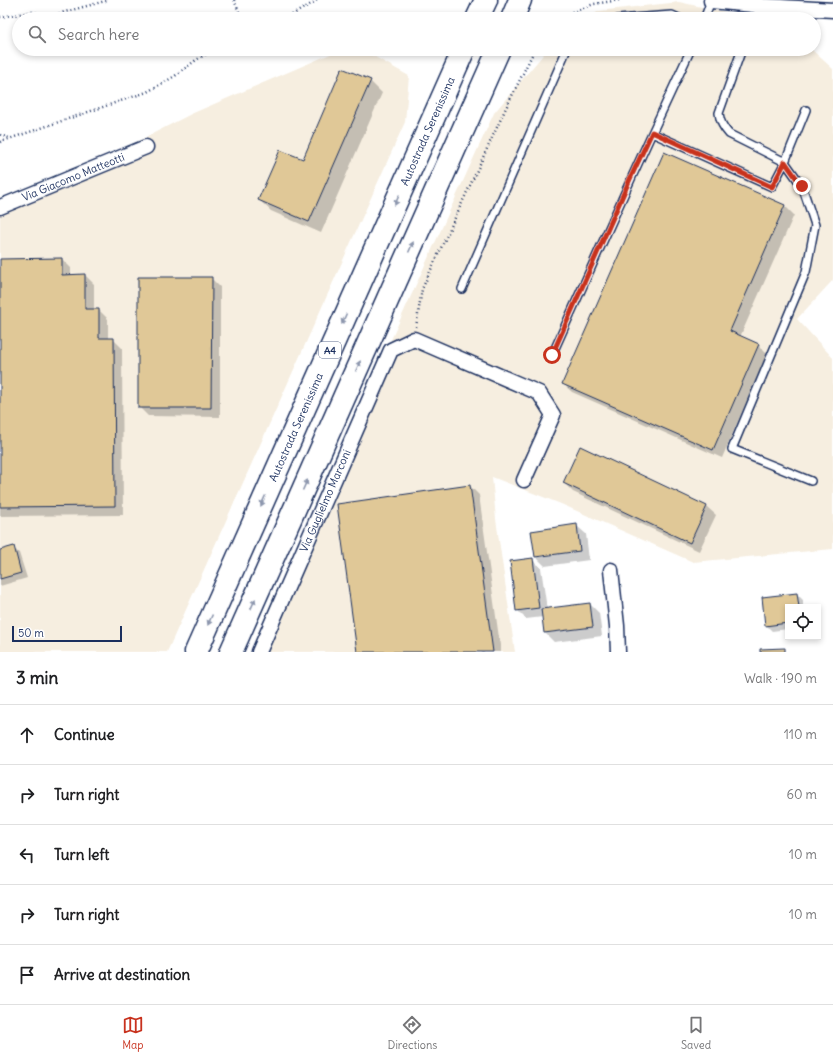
<!DOCTYPE html>
<html lang="en">
<head>
<meta charset="utf-8">
<style>
  :root { --surface:#fff; --page:#f2f2f2; --text:#202124; --muted:#757577; --line:#e0e0e0; --accent:#c8321e }
  body { margin:0; font-family:Delius,sans-serif; background:var(--page); color:var(--text) }
  .controls { position:absolute; right:12px; bottom:12px; display:grid; overflow:hidden; border-radius:0px; box-shadow:0 2px 6px #0003 }
  .controls button { width:36px; height:36px; display:grid; place-items:center; padding:0; border:0; border-bottom:1px solid var(--line); background:var(--surface); color:var(--text); font:20px sans-serif }
  .scale { position:absolute; left:12px; bottom:10px; width:110px; box-sizing:border-box; padding-left:4px; border:2px solid #1b2f5e; border-top:0; font-size:11px; line-height:14px; white-space:nowrap; color:#1b2f5e; -webkit-text-stroke:3px #fff; paint-order:stroke }
  .stop { position:absolute; width:12px; height:12px; margin:-9px; border:3px solid #c8321e; border-radius:50%; background:#fff }
  .stop.end { background:#c8321e; border-color:#fff; box-shadow:0 1px 4px #0008 }
  .list { margin:0; padding:0; list-style:none }
  h2 { display:flex; justify-content:space-between; align-items:center; height:52px; margin:0; padding:0 16px; font-size:17px }
  h2 small { font-size:13px; font-weight:400; color:var(--muted) }
  .list li { display:grid; grid-template-columns:26px 1fr auto; gap:12px; align-items:center; box-sizing:border-box; height:60px; padding:0 16px; border-top:1px solid var(--line) }
  .list b { display:block; font-size:15px; white-space:nowrap }
  .list em { font-size:13px; font-style:normal; color:var(--muted) }
  .icon { flex:none; width:22px; height:22px; fill:none; stroke:currentColor; stroke-width:2; stroke-linecap:round; stroke-linejoin:round }
  .map { position:relative; flex:none; width:833px; height:652px; overflow:hidden }
  .search { position:absolute; background:var(--surface); box-shadow:0 2px 6px #0003; left:12px; right:12px; top:12px; height:44px; display:flex; align-items:center; gap:10px; box-sizing:border-box; padding:0 14px; border-radius:22px; color:var(--muted); font-size:15px }
  .sheet { height:352px; background:var(--surface) }
  nav { display:flex; justify-content:space-around; align-items:center; box-sizing:border-box; height:56px; border-top:1px solid var(--line); background:var(--surface); font-size:11px; color:var(--muted) }
  nav a { display:grid; justify-items:center; gap:2px }
  nav .on { color:var(--accent) }
  .map>svg:first-child { display:block }
  .built { fill:#f6eee0 }
  .shadow { fill:#0003 }
  .building { fill:#e0c897; stroke:#1b2f5e }
  .lines { fill:none; stroke-linecap:round; stroke-linejoin:round }
  .lane-casing { stroke:#1b2f5e; stroke-width:10 }
  .street-casing { stroke:#1b2f5e; stroke-width:17 }
  .highway-casing { stroke:#1b2f5e; stroke-width:25 }
  .path { stroke:#1b2f5e; stroke-width:2.5; stroke-dasharray:1 3; stroke-linecap:butt }
  .lane { stroke:#fff; stroke-width:7 }
  .street { stroke:#fff; stroke-width:14 }
  .highway { stroke:#fff; stroke-width:22 }
  .oneway { fill:#8d97ae }
  .route { stroke:#c8321e; stroke-width:5 }
  .labels { text-anchor:middle; stroke-width:3; stroke-linejoin:round; paint-order:stroke }
  .shield { fill:#fff; stroke:#5f6d8e; stroke-width:1 }
  .shield-label { font-size:10px; font-weight:bold; fill:#1b2f5e }
  .street-label { font-size:11px; fill:#1b2f5e; stroke:#fff }
</style>
</head>
<body>
<div class="map">
<svg width="833" height="652" viewBox="0 0 833 652">
  <rect width="100%" height="100%" fill="#fff"/>
  <filter id="ink" filterUnits="userSpaceOnUse"><feTurbulence type="fractalNoise" baseFrequency=".025" numOctaves="2"/><feDisplacementMap in="SourceGraphic" scale="8" xChannelSelector="R" yChannelSelector="G"/><feConvolveMatrix kernelMatrix="1 2 1 2 8 2 1 2 1" color-interpolation-filters="sRGB"/></filter>
  <g filter="url(#ink)">
    <path class="built" d="M679,2L743,16L755,19H586L599,11Z
      M342,49H361L409,76L405,122L167,652H0V212L191,114Z
      M548,49H811L833,69V280L797,319L833,358V549L693,562L561,504L492,477L496,519L515,652H253L390,342L494,113Z"/>
    <path class="shadow" d="M370,81L382,93L321,233L271,211L259,200L303,161Z
      M664,153L785,206L794,215L740,337L758,345L767,354L722,458L572,392L563,384Z
      M62,259L71,268V276L85,275L94,284V310H99L108,319V339H113L122,348L123,515L0,516V260Z
      M211,278L220,287V417L148,416L139,407Z
      M564,483L707,507L716,515L699,551L573,492Z
      M470,486L479,495L501,652H358Z
      M577,526L586,534L589,560L545,566L536,557Z
      M13,548L19,553L27,578L0,586V551Z
      M532,559L541,568L547,609L590,604L599,613L602,636L554,642L545,633L543,617L526,619L517,610Z
      M797,594L803,600V607H788V629L772,631L766,625Z"/>
    <path class="building" d="M342,68L371,80L309,222L258,200L280,150L303,159Z
      M664,152L785,205L730,331L759,344L713,450L562,384Z
      M62,258V275L85,274V309H99V338H114L115,506L0,507V259Z
      M138,277H212L211,408H138Z
      M580,446L707,506L690,543L563,483Z
      M470,485L493,652H357L337,504Z
      M577,524L580,551L535,557L531,531Z
      M14,546L21,573L0,579V550Z
      M533,558L539,608L516,611L510,561Z
      M797,593L799,607H788V623L765,626L762,597Z
      M590,603L593,627L544,633L541,609Z
      M785,648V652H760V649Z"/>
    <g class="lines">
      <g class="lane-casing">
        <path id="lane" d="M618,19L672,15L681,19
          M704,19L711,1
          M754,19L763,6
          M806,110L785,162L802,186L815,225L806,272L732,449L811,481
          M652,133L691,49
          M462,289L567,49
          M552,355L631,179L652,133L772,187L785,162L729,134C723,127 720,122 719,113L742,49"/>
      </g>
      <g class="street-casing">
        <g id="street">
          <path d="M711,1L763,6L833,10"/>
          <path id="s1" d="M0,207L146,147"/>
          <path d="M611,570L617,626L618,652"/>
          <path id="s2" d="M259,652L391,350L414,339L539,393L553,415L524,480"/>
        </g>
      </g>
      <g class="highway-casing">
        <g id="highway">
          <path d="M477,19L486,0"/>
          <path d="M512,19L520,0"/>
          <path id="s3" d="M196,652L464,49"/>
          <path d="M231,652L499,49"/>
        </g>
      </g>
      <path class="path" d="M234,0L242,19
        M0,17L32,12L50,16L109,0
        M285,19L318,0
        M553,19L594,4L619,0
        M0,135L9,138
        M0,142L147,92L175,76L196,60L215,49
        M416,327L422,289L505,110L535,49"/>
      <use href="#lane" class="lane"/>
      <use href="#street" class="street"/>
      <use href="#highway" class="highway"/>
    </g>
    <defs><path id="oneway-solid" d="M-6-.8H1V-3.2L6.5 0L1 3.2V.8H-6Z"/></defs>
    <g class="oneway">
      <use href="#oneway-solid" transform="translate(397 200) rotate(114)"/>
      <use href="#oneway-solid" transform="translate(411 247) rotate(-66)"/>
      <use href="#oneway-solid" transform="translate(344 319) rotate(114)"/>
      <use href="#oneway-solid" transform="translate(358 366) rotate(-66)"/>
      <use href="#oneway-solid" transform="translate(305 485) rotate(-66)"/>
      <use href="#oneway-solid" transform="translate(263 501) rotate(114)"/>
      <use href="#oneway-solid" transform="translate(253 604) rotate(-66)"/>
      <use href="#oneway-solid" transform="translate(210 620) rotate(114)"/>
    </g>
  </g>
  <g class="lines" filter="url(#ink)">
    <path class="route" d="M552,355L630,179L652,132L772,187L785,162L802,186"/>
  </g>
  <g class="labels">
    <rect class="shield" x="319" y="342" width="22" height="16" rx="3"/>
    <g class="shield-label">
      <text x="330" y="354">A4</text>
    </g>
    <g class="street-label">
      <text dy="4" stroke="none"><textPath href="#s3" startOffset="570">Autostrada Serenissima</textPath></text>
      <text dy="4" stroke="none"><textPath href="#s1" startOffset="79">Via Giacomo Matteotti</textPath></text>
      <text dy="4" stroke="none"><textPath href="#s3" startOffset="246">Autostrada Serenissima</textPath></text>
      <text dy="4" stroke="none"><textPath href="#s2" startOffset="165">Via Guglielmo Marconi</textPath></text>
    </g>
  </g>
</svg>
<div class="controls">
<button><svg class="icon" aria-label="locate" viewBox="0 0 24 24"><circle cx="12" cy="12" r="6"/><path d="M12 2v4M12 18v4M2 12h4M18 12h4"/></svg></button>
</div>
<div class="scale">50 m</div>
<div class="stop" style="left:552px;top:355px"></div>
<div class="stop end" style="left:802px;top:186px"></div>
<div class="search"><svg class="icon" aria-label="search" viewBox="0 0 24 24"><circle cx="10" cy="10" r="6"/><path d="M15 15l6 6"/></svg>Search here</div>
</div>
<section class="sheet">
<h2>3 min<small>Walk · 190 m</small></h2>
<ul class="list">
<li><svg class="icon" aria-label="ahead" viewBox="0 0 24 24"><path d="M12 20V5M6 11l6-6 6 6"/></svg><div><b>Continue</b></div><em>110 m</em></li>
<li><svg class="icon" aria-label="right" viewBox="0 0 24 24"><path d="M7 20v-9h11M14 6l5 5-5 5"/></svg><div><b>Turn right</b></div><em>60 m</em></li>
<li><svg class="icon" aria-label="left" viewBox="0 0 24 24"><path d="M17 20v-9H6M10 6l-5 5 5 5"/></svg><div><b>Turn left</b></div><em>10 m</em></li>
<li><svg class="icon" aria-label="right" viewBox="0 0 24 24"><path d="M7 20v-9h11M14 6l5 5-5 5"/></svg><div><b>Turn right</b></div><em>10 m</em></li>
<li><svg class="icon" aria-label="arrive" viewBox="0 0 24 24"><path d="M6 21V4h12l-3 4 3 4H6"/></svg><div><b>Arrive at destination</b></div></li>
</ul>
</section>
<nav>
<a class="on"><svg class="icon" aria-label="map" viewBox="0 0 24 24"><path d="M3 6l6-2 6 2 6-2v14l-6 2-6-2-6 2zM9 4v14M15 6v14"/></svg>Map</a>
<a><svg class="icon" aria-label="directions" viewBox="0 0 24 24"><path d="M12 3l9 9-9 9-9-9zM9 14v-3h6M13 9l2 2-2 2"/></svg>Directions</a>
<a><svg class="icon" aria-label="saved" viewBox="0 0 24 24"><path d="M7 4h10v16l-5-4-5 4z"/></svg>Saved</a>
</nav>
</body>
</html>
